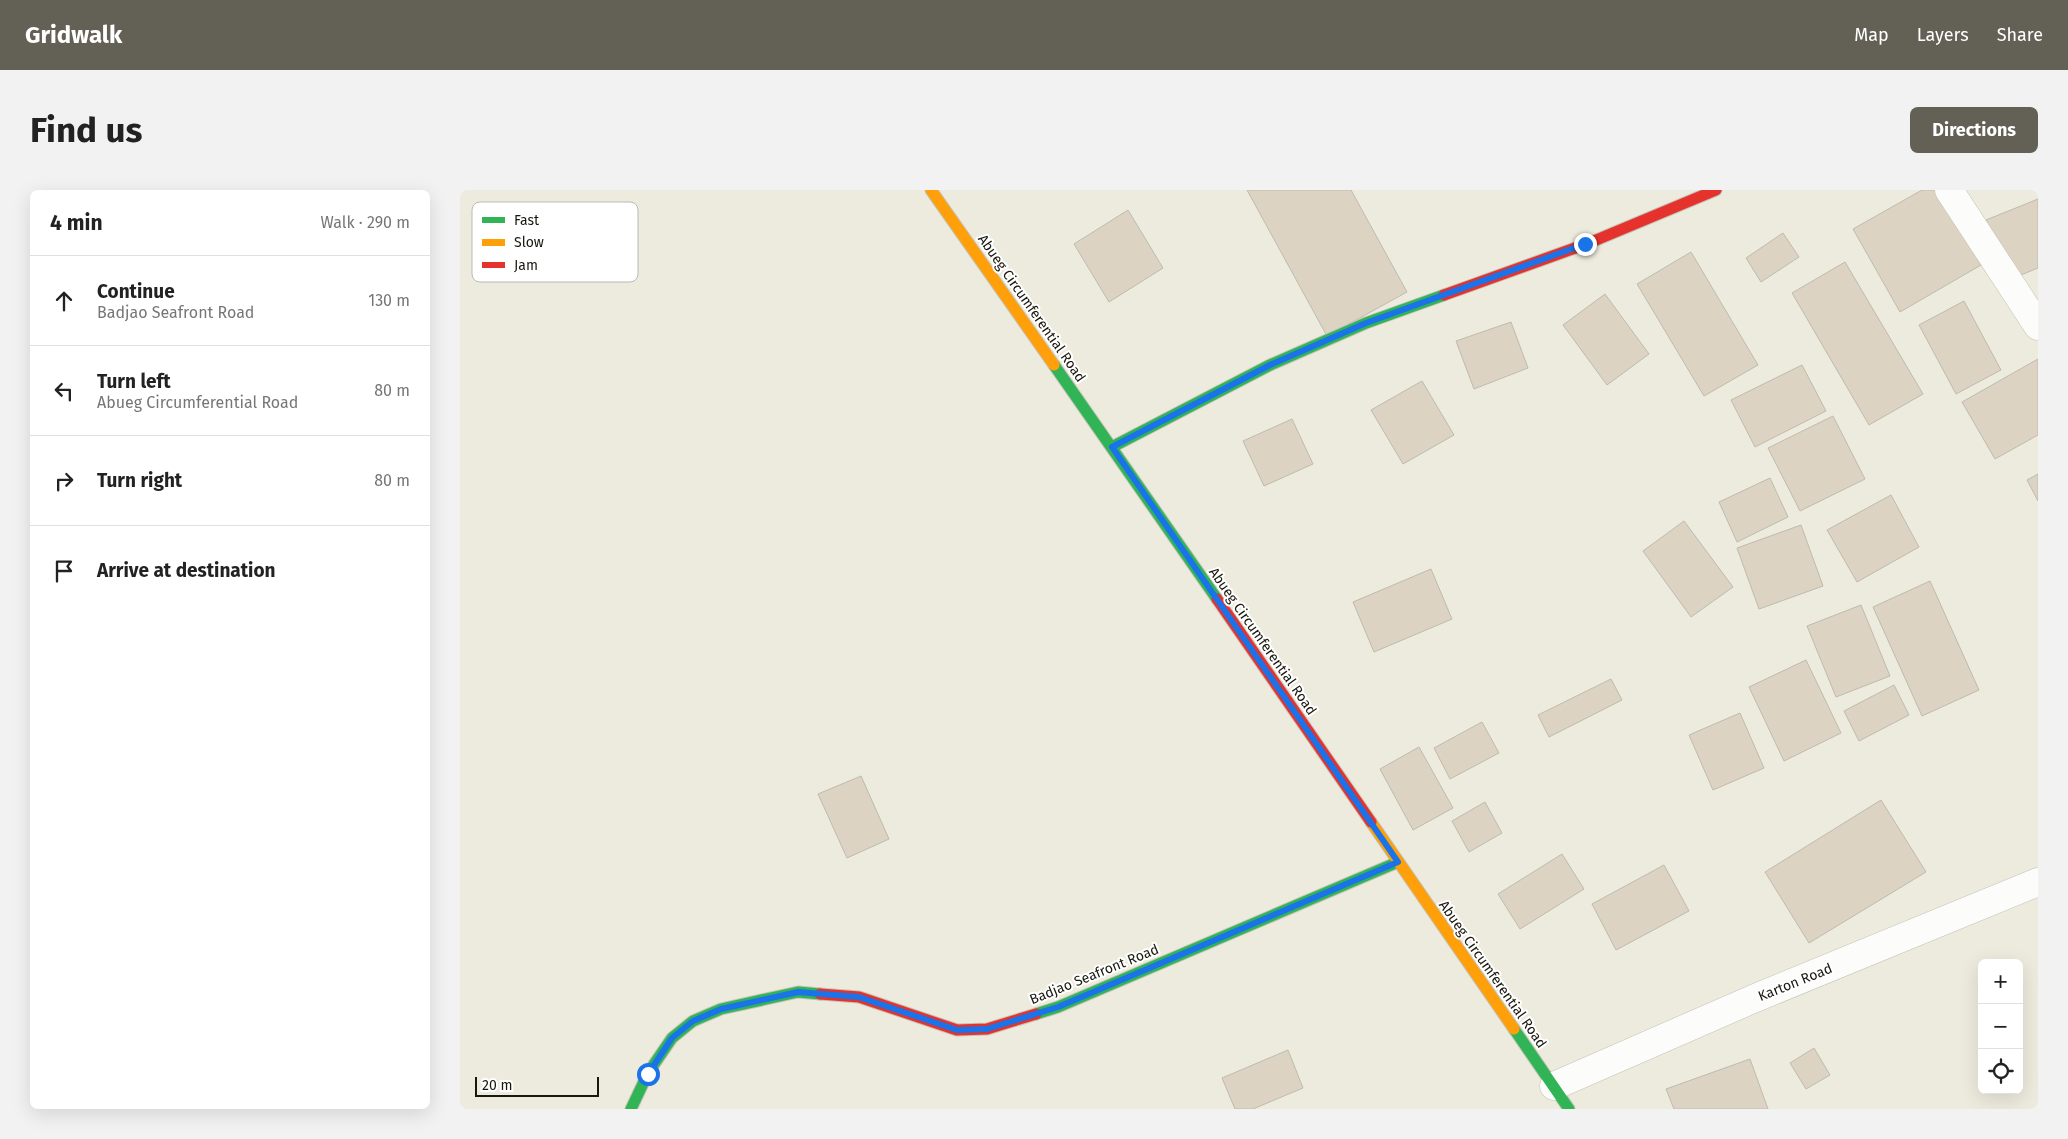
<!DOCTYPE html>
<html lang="en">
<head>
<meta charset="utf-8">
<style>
  :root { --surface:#fff; --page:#f2f2f2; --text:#222; --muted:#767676; --line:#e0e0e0; --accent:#636156 }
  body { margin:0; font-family:"Fira Sans",sans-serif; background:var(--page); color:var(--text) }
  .controls { position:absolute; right:15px; bottom:15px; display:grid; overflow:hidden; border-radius:8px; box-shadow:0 5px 20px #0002 }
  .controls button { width:45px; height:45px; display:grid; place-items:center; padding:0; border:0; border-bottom:1px solid var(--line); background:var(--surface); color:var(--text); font:25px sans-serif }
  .scale { position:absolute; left:15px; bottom:12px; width:124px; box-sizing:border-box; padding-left:5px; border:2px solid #19170e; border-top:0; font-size:14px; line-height:18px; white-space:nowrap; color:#19170e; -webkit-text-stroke:4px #fff; paint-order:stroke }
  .stop { position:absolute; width:15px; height:15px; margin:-11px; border:4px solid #1a73e8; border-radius:50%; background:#fff }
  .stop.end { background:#1a73e8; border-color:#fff; box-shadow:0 1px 5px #0008 }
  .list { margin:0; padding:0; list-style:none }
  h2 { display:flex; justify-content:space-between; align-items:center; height:65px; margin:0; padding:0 20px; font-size:21px }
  h2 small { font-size:16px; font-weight:400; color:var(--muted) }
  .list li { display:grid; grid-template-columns:32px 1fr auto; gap:15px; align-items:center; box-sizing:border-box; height:90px; padding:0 20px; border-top:1px solid var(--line) }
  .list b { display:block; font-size:19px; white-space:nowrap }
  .list p { margin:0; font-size:16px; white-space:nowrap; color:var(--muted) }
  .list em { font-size:16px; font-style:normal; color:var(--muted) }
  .icon { flex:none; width:28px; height:28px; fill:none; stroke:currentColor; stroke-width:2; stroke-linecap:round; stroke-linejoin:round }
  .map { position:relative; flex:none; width:1578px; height:919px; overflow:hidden; border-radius:8px }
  header { display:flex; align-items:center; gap:30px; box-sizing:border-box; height:70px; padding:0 25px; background:var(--accent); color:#fff }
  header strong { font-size:24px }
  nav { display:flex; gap:28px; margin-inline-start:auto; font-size:18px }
  .intro { display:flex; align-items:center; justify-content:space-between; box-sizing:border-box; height:120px; padding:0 30px }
  h1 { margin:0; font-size:35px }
  .button { padding:12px 22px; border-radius:8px; background:var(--accent); color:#fff; font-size:18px; font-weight:700 }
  main { display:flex; gap:30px; padding:0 30px }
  aside { flex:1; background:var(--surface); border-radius:8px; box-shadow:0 5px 20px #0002 }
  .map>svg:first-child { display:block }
  .building { fill:#dcd3c3; stroke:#bebab0 }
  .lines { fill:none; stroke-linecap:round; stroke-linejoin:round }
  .street-casing { stroke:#c4c2b7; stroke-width:29 }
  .fast-casing { stroke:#c4c2b7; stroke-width:13 }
  .slow-casing { stroke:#c4c2b7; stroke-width:13 }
  .jam-casing { stroke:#c4c2b7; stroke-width:13 }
  .street { stroke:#fcfcfa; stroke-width:28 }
  .fast { stroke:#30b455; stroke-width:11 }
  .slow { stroke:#ff9f0a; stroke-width:11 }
  .jam { stroke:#e5322d; stroke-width:11 }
  .route { stroke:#1a73e8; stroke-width:6 }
  .labels { text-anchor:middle; stroke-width:4; stroke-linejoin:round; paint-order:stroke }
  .street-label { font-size:14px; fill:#19170e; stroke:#fff }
  .key { fill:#fff; stroke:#bab9b7; stroke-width:1 }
  .key-label { font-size:14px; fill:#19170e }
</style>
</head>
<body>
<header>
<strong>Gridwalk</strong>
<nav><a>Map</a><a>Layers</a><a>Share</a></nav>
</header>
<div class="intro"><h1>Find us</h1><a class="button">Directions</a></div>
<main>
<aside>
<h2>4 min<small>Walk · 290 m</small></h2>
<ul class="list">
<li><svg class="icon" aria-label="ahead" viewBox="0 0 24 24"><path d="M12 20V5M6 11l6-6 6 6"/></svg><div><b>Continue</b><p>Badjao Seafront Road</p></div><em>130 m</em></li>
<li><svg class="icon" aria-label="left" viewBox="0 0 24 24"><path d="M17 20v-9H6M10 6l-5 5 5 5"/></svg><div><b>Turn left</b><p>Abueg Circumferential Road</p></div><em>80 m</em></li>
<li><svg class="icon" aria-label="right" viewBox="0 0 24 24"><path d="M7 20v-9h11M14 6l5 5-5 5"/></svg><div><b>Turn right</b></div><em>80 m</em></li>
<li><svg class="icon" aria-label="arrive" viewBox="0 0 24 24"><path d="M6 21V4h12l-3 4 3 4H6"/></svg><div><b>Arrive at destination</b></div></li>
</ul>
</aside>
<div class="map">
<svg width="1578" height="919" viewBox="0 0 1578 919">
  <rect width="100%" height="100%" fill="#edebdd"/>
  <path class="building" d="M787,0H891L947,102L867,146Z
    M1462,0H1477L1521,75L1440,122L1393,39Z
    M1578,9V78L1551,89L1526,30Z
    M668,20L703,78L649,112L614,54Z
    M1323,43L1339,67L1301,92L1286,68Z
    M1231,62L1298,175L1244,206L1177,94Z
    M1385,72L1463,204L1409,235L1332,103Z
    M1145,104L1189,164L1147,195L1103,135Z
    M1504,111L1541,180L1496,204L1459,135Z
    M1051,132L1068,178L1014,199L996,151Z
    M1578,169V245L1535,269L1502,212Z
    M1342,175L1366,221L1295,257L1271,210Z
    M962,191L994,245L943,274L911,220Z
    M1373,226L1405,289L1340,321L1308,258Z
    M832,229L853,274L804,296L783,251Z
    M1578,284V311L1567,290Z
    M1310,288L1328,327L1277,352L1259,312Z
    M1431,305L1459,357L1397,392L1367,340Z
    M1224,331L1273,397L1231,427L1183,361Z
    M1341,335L1363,396L1299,419L1277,358Z
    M971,379L992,429L914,462L893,412Z
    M1470,391L1519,500L1462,526L1413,417Z
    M1401,415L1430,486L1376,507L1347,436Z
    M1346,470L1381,543L1324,571L1289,497Z
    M1151,489L1162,510L1089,547L1078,525Z
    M1434,495L1449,525L1399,551L1384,521Z
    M1280,523L1304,578L1253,600L1229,545Z
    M1022,532L1039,563L990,589L974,558Z
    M959,557L993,618L953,640L920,579Z
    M401,586L429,649L387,668L358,604Z
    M1421,610L1466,682L1349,753L1305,682Z
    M1025,612L1042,643L1009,662L992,631Z
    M1102,664L1124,699L1060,739L1038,704Z
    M1204,675L1229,721L1156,760L1132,714Z
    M1354,858L1370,885L1346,899L1330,873Z
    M828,860L843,898L793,919H775L762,888Z
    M1290,869L1308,919H1214L1206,899Z"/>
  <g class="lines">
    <g class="street-casing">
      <path id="street" d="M1489,0L1578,136
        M1094,896L1293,809L1578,692"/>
    </g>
    <g class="fast-casing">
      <path id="fast" d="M594,175L757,409
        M652,257L810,175L906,133L984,105
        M576,824L598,817L938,672
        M1054,839L1109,919
        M171,919L188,883L212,848L233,831L261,819L338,802L360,804"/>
    </g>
    <g class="slow-casing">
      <path id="slow" d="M471,0L594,175
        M911,632L1054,839"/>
    </g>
    <g class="jam-casing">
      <path id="jam" d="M984,105L1129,53L1256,0
        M757,409L911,632
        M360,804L399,807L497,840L527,839L576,824"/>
    </g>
    <use href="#street" class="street"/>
    <use href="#fast" class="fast"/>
    <use href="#slow" class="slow"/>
    <use href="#jam" class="jam"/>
  </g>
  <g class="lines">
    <path class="route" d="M188,884L212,848L233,831L261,819L338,802L399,807L497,840L527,839L598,817L938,672L652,257L810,175L906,133L1125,54"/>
  </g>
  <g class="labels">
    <g class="street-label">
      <text transform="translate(572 118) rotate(55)" y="5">Abueg Circumferential Road</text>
      <text transform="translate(803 451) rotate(55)" y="5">Abueg Circumferential Road</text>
      <text transform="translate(634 784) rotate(-22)" y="5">Badjao Seafront Road</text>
      <text transform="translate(1033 784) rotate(55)" y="5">Abueg Circumferential Road</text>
      <text transform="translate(1335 792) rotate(-22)" y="5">Karton Road</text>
    </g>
  </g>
  <rect x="12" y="12" width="166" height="80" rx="8" class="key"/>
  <rect x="22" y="27" width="23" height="6" fill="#30b455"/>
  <rect x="22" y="49" width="23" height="7" fill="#ff9f0a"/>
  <rect x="22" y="72" width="23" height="6" fill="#e5322d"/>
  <g class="key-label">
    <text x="54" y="35">Fast</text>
    <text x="54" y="57">Slow</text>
    <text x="54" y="80">Jam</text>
  </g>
</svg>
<div class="controls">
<button>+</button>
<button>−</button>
<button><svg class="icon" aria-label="locate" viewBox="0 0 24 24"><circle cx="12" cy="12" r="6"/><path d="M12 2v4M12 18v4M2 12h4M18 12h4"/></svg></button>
</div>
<div class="scale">20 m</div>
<div class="stop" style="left:188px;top:884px"></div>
<div class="stop end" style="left:1125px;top:54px"></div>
</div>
</main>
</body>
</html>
